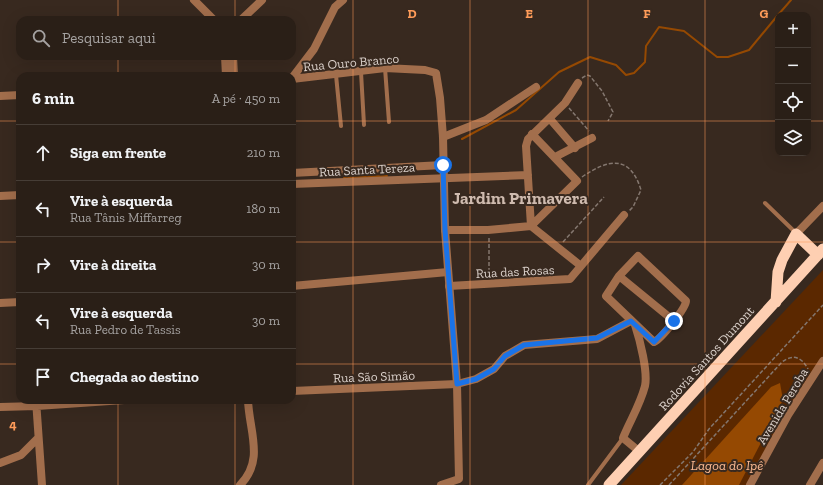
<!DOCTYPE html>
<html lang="pt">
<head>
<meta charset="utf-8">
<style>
  :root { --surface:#2a1f17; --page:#362c24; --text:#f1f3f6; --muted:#a5a2a1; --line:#463d36 }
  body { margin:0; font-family:"Zilla Slab",serif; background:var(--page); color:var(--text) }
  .controls { position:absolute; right:12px; top:12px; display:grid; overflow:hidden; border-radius:8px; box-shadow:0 4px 16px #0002 }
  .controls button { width:36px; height:36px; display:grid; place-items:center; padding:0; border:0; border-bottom:1px solid var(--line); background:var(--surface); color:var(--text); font:20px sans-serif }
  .stop { position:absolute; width:12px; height:12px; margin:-9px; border:3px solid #1a73e8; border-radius:50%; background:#fff }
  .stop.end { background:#1a73e8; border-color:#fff; box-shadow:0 1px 4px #0008 }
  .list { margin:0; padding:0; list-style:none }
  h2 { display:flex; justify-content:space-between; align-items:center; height:52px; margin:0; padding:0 16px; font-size:17px }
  h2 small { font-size:13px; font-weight:400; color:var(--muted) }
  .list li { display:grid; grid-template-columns:26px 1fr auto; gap:12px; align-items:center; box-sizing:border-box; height:56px; padding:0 16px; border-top:1px solid var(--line) }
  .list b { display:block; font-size:15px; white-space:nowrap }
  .list p { margin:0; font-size:13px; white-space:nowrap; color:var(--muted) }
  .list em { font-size:13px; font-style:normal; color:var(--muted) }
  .icon { flex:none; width:22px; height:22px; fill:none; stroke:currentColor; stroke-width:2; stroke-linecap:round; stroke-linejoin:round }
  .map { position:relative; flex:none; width:823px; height:485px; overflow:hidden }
  .search { position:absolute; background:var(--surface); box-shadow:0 4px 16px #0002; left:16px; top:16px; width:280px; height:44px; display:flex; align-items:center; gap:10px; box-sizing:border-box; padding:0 14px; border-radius:12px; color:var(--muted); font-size:15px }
  .panel { position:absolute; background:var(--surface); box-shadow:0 4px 16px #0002; left:16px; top:72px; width:280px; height:332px; border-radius:12px }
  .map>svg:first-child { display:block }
  .green { fill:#5b2800 }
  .water { fill:#954902 }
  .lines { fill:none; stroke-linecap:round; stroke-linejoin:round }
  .stream { stroke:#954902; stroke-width:2 }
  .path { stroke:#84776f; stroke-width:1.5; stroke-dasharray:4 2; stroke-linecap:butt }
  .service { stroke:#a26e4c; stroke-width:4 }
  .minor { stroke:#a26e4c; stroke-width:8 }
  .tertiary { stroke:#a26e4c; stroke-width:8 }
  .trunk { stroke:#fecfb2; stroke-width:11 }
  .route { stroke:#1a73e8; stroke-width:5 }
  .grid { fill:none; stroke:#fe9b59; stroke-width:1; stroke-opacity:0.55 }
  .labels { text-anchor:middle; stroke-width:4; stroke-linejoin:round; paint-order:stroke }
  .street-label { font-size:13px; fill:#dcd2cc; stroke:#38291f }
  .water-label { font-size:14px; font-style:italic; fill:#fab991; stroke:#38291f }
  .district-label { font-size:17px; font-weight:bold; fill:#cfbbaf; stroke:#38291f }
  .grid-label { font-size:13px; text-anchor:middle; font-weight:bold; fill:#fe9b59; stroke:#38291f; stroke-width:4; stroke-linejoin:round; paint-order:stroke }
</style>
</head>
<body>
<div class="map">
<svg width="823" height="485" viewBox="0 0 823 485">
  <rect width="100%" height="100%" fill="#38291f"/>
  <path class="green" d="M823,270V356L748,485H621Z"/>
  <path class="water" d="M780,383L783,400L739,485H682L771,387Z"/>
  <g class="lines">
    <path class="stream" d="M778,15L791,0
      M462,139L516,110L559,72L590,57L616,65L626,75L634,73L645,62L646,46L659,27L684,31L717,57H728L749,50L778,15
      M344,178L387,176"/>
    <path class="path" d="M582,78L587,75L590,76L602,91L613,112L608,121
      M569,108L589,131
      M582,177C608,159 630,154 641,190L633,207L629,211
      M489,238V276
      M563,242L604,197
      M660,485L693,452L709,429L823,305
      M669,485L782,362C794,353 802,358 808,369"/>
    <path class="service" d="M385,68L389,122
      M361,72L364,125
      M336,75L341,126
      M765,203L796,233
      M588,485L623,438"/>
    <path class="minor" d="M194,0L214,20
      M241,20L262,0
      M225,56L226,76
      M233,56L234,76
      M578,83L565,103L528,139L526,146L531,226L581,266
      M550,119L575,148
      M443,137L486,120L536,87
      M555,157L592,138
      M292,173L443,165
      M292,184L528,175
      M0,196L20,195
      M445,230H488L531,226L577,181L532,134
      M638,256L686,301C686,308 661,339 654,342L606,296L619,276Z
      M619,276L674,321
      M292,286L448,272
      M449,286L570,279L624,215
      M0,303L20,302
      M635,325C640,340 648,372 645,386C640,405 630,421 623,438L640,452
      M292,391L457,384L476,379L494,369L505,356L524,345L597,339L631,321
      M36,400L42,485
      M0,407L37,406L124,400
      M0,463L21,455L38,438
      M240,485C265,460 249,431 248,400
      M750,485L788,415L823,361"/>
    <path class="tertiary" d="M292,78L314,49L335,7L343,0
      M292,79L385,68L425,70L436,73L440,98L443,137L445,230L457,384L459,479L441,485
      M0,96L20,95
      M796,234L823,206
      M810,485L823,463"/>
    <path class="trunk" d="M776,302L778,272L782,260L796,234L818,255
      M609,485L823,249"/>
  </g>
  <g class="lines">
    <path class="route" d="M443,165L445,230L457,384L476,379L494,369L505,356L524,345L597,338L631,321L654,342L674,321"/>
  </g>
  <path class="grid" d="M118,0V20M235,0V20M353,0V485M470,0V485M588,0V485M705,0V485M118,56V76M235,56V76M0,121H20M292,121H778M808,121H823M0,242H20M292,242H823M0,364H20M292,364H823M118,400V485M235,400V485"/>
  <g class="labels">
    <g class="street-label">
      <text transform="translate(351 62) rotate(-5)" y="5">Rua Ouro Branco</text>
      <text transform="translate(367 169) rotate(-3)" y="5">Rua Santa Tereza</text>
      <text transform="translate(515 271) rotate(-3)" y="5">Rua das Rosas</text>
      <text transform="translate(706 358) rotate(-48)" y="5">Rodovia Santos Dumont</text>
      <text transform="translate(374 376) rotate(-2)" y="5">Rua São Simão</text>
      <text transform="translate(782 406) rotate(-59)" y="5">Avenida Peroba</text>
    </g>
    <g class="water-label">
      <text x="727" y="470">Lagoa do Ipê</text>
    </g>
    <g class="district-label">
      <text x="520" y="204">Jardim Primavera</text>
    </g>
  </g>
  <g class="grid-label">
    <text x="412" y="18">D</text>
    <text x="529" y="18">E</text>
    <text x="647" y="18">F</text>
    <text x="764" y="18">G</text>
    <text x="13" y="429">4</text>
  </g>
</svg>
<div class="controls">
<button>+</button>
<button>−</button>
<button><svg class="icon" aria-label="locate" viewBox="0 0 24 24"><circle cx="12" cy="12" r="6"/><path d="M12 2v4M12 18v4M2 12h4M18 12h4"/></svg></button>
<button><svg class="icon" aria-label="layers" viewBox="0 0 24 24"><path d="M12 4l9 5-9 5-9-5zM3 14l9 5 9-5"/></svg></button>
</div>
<div class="stop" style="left:443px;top:165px"></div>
<div class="stop end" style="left:674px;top:321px"></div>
<div class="search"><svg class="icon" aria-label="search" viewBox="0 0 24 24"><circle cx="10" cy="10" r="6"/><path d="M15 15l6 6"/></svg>Pesquisar aqui</div>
<section class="panel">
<h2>6 min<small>A pé · 450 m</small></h2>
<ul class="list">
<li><svg class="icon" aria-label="ahead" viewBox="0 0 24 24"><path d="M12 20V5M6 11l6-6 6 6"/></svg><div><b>Siga em frente</b></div><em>210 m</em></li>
<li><svg class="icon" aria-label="left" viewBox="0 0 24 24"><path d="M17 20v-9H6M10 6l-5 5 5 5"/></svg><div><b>Vire à esquerda</b><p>Rua Tânis Miffarreg</p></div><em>180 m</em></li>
<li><svg class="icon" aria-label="right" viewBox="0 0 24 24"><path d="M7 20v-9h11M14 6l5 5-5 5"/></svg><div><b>Vire à direita</b></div><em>30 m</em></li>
<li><svg class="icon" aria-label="left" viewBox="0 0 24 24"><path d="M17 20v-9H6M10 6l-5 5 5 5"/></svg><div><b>Vire à esquerda</b><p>Rua Pedro de Tassis</p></div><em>30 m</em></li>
<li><svg class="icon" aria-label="arrive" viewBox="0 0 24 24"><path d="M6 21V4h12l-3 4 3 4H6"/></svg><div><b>Chegada ao destino</b></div></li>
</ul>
</section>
</div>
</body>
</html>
